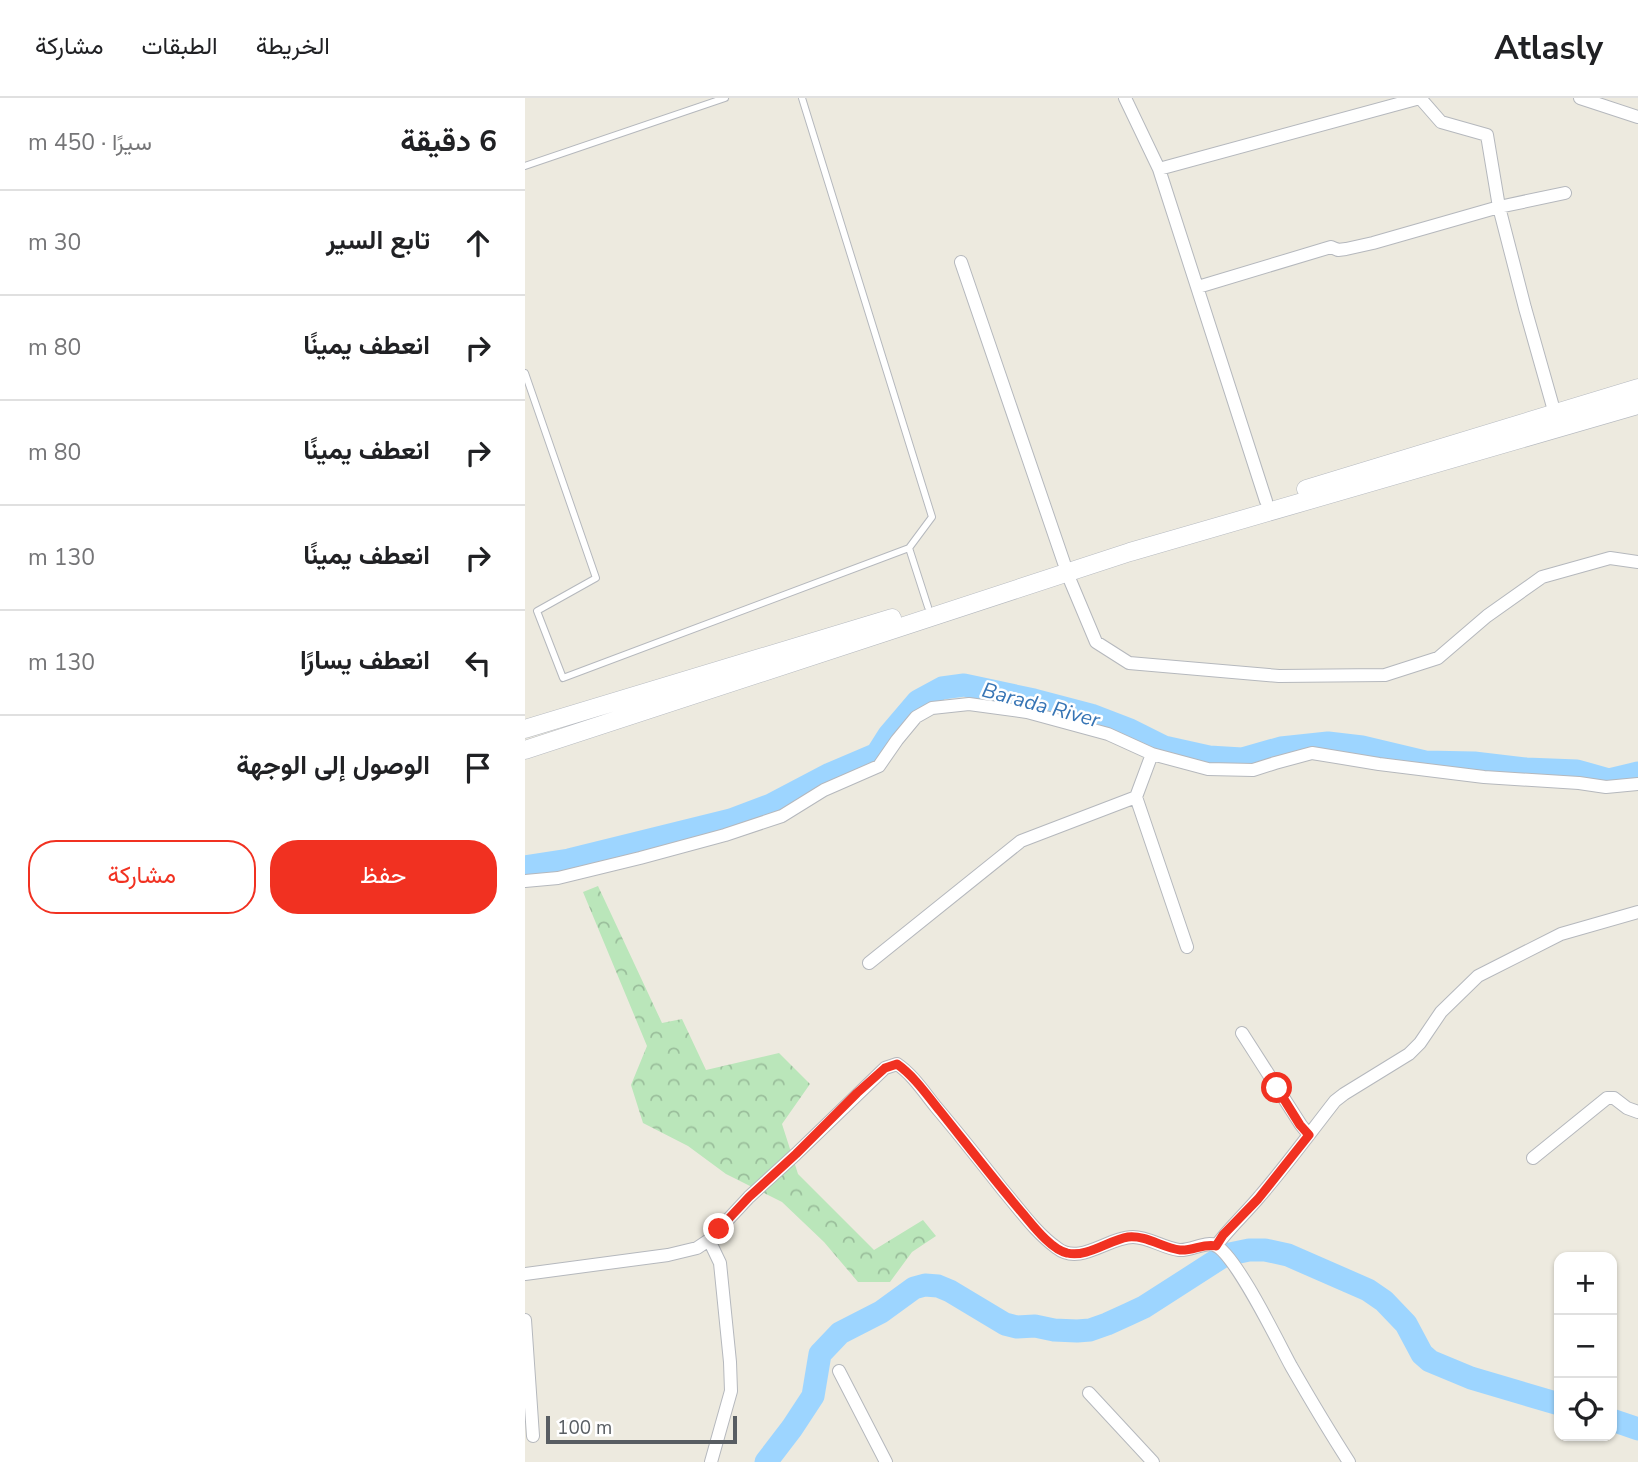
<!DOCTYPE html>
<html lang="ar">
<head>
<meta charset="utf-8">
<style>
  :root { --surface:#fff; --page:#f6f6f6; --text:#202124; --muted:#757577; --line:#e0e0e0; --accent:#f13121 }
  body { margin:0; font-family:"Nunito Sans",Vazirmatn,sans-serif; background:var(--page); color:var(--text); direction:rtl }
  .controls { position:absolute; right:21px; bottom:21px; display:grid; overflow:hidden; border-radius:14px; box-shadow:0 2px 5px #0004 }
  .controls button { width:63px; height:63px; display:grid; place-items:center; padding:0; border:0; border-bottom:2px solid var(--line); background:var(--surface); color:var(--text); font:35px sans-serif }
  .scale { position:absolute; left:21px; bottom:18px; width:191px; box-sizing:border-box; padding-left:7px; border:4px solid #585d62; border-top:0; font-size:19px; line-height:24px; white-space:nowrap; color:#585d62; -webkit-text-stroke:5px #fff; paint-order:stroke }
  .stop { position:absolute; width:21px; height:21px; margin:-16px; border:5px solid #f13121; border-radius:50%; background:#fff }
  .stop.end { background:#f13121; border-color:#fff; box-shadow:0 2px 7px #0008 }
  .list { margin:0; padding:0; list-style:none }
  h2 { display:flex; justify-content:space-between; align-items:center; height:91px; margin:0; padding:0 28px; font-size:30px }
  h2 small { font-size:23px; font-weight:400; color:var(--muted) }
  .list li { display:grid; grid-template-columns:46px 1fr auto; gap:21px; align-items:center; box-sizing:border-box; height:105px; padding:0 28px; border-top:2px solid var(--line) }
  .list b { display:block; font-size:26px; white-space:nowrap }
  .list em { font-size:23px; font-style:normal; color:var(--muted) }
  .actions { display:flex; gap:14px; padding:21px 28px }
  .actions a { flex:1; padding:16px 0; border:2px solid var(--accent); border-radius:28px; text-align:center; font-size:24px; color:var(--accent) }
  .actions .main { background:var(--accent); color:#fff }
  .icon { flex:none; width:38px; height:38px; fill:none; stroke:currentColor; stroke-width:2; stroke-linecap:round; stroke-linejoin:round }
  .map { position:relative; flex:none; width:1113px; height:1364px; overflow:hidden; direction:ltr }
  header { display:flex; align-items:center; gap:42px; box-sizing:border-box; height:98px; padding:0 35px; background:var(--surface); border-bottom:2px solid var(--line) }
  header strong { font-size:33px }
  nav { display:flex; gap:38px; margin-inline-start:auto; font-size:24px }
  main { display:flex }
  aside { flex:1; background:var(--surface) }
  .map>svg:first-child { display:block }
  .forest { fill:url(#forest-crowns) }
  .lines { fill:none; stroke-linecap:round; stroke-linejoin:round }
  .river { stroke:#9dd5ff; stroke-width:23 }
  .lane-casing { stroke:#b5b8bd; stroke-width:8 }
  .street-casing { stroke:#b5b8bd; stroke-width:14 }
  .secondary-casing { stroke:#b6bac0; stroke-width:19 }
  .lane { stroke:#fff; stroke-width:6 }
  .street { stroke:#fff; stroke-width:12 }
  .secondary { stroke:#fff; stroke-width:18 }
  .route { stroke:#f13121; stroke-width:9 }
  .labels { text-anchor:middle; stroke-width:5; stroke-linejoin:round; paint-order:stroke }
  .water-label { font-size:21px; font-style:italic; fill:#3775b5; stroke:#fff }
</style>
</head>
<body>
<header>
<strong>Atlasly</strong>
<nav><a>الخريطة</a><a>الطبقات</a><a>مشاركة</a></nav>
</header>
<main>
<div class="map">
<svg width="1113" height="1364" viewBox="0 0 1113 1364">
  <defs>
    <pattern id="forest-crowns" width="20" height="18" patternUnits="userSpaceOnUse" patternTransform="scale(1.75)"><rect width="20" height="18" fill="#bae6ba"/><path d="M2 6a3 3 0 1 1 6 0M12 15a3 3 0 1 1 6 0" fill="none" stroke="#9abe9b"/></pattern>
  </defs>
  <rect width="100%" height="100%" fill="#edeadf"/>
  <path class="forest" d="M73,788L137,925L157,921L181,972L254,955L285,986L257,1026L273,1076L349,1152L398,1122L411,1138L387,1154L365,1184H333L299,1144L257,1104L201,1076L163,1048L118,1025L106,987L122,948L58,794Z"/>
  <g class="lines">
    <path class="river" d="M0,769L44,762L206,722L246,707L305,676L352,656L364,637L393,603L417,590L439,587L509,602L566,617L605,632L639,649L684,659L717,661L756,650L803,645L837,649L900,664L949,665L1001,671L1052,673L1084,682L1113,675
      M1087,1322L1113,1331
      M241,1364L267,1330L288,1298L295,1256L315,1235L356,1214L389,1190L400,1187L413,1188L425,1193L480,1226L492,1229L510,1228L529,1232L552,1233L565,1232L582,1226L604,1216L619,1209L700,1157L724,1152H740L763,1157L843,1192L859,1203L881,1226L897,1256L905,1263L946,1280L1034,1306"/>
    <g class="lane-casing">
      <path id="lane" d="M0,68L200,0
        M0,275L71,480L12,513L38,580L384,450L407,419L277,0
        M384,450L403,509"/>
    </g>
    <g class="street-casing">
      <path id="street" d="M600,0L634,71L741,403
        M895,0L916,24L962,37L974,109L1000,210L1030,316
        M1055,0L1113,19
        M634,71L895,0
        M436,164L539,465
        M673,189L806,149L813,152L821,151L848,145L974,109L1040,95
        M542,475L571,544L604,565L754,578L860,577L913,560L962,518L1017,479L1085,460L1113,464
        M611,699L662,849
        M0,783L33,780L115,760L200,737L257,718L299,692L354,668L372,642L391,619L407,610L444,606L502,614L583,636L627,656L683,671L728,672L750,665L787,655L854,666L959,679L1054,685L1081,689L1113,686
        M344,865L496,743L611,699L627,656
        M717,935L776,1027L784,1037
        M1008,1060L1082,1000H1089L1102,1010L1113,1014
        M184,1142L195,1165L205,1264L206,1293L186,1364
        M691,1148C704,1130 721,1115 735,1098C761,1068 785,1035 810,1003L819,996L884,956L895,945L916,914L953,878L1036,836L1113,814
        M0,1176L143,1157L172,1150L184,1142L224,1099L271,1056L360,970L372,966C387,976 399,994 411,1009C434,1036 456,1064 478,1092C495,1112 511,1135 532,1150C555,1168 583,1139 608,1139C624,1139 638,1150 654,1152C666,1153 680,1143 690,1147C711,1157 753,1244 766,1268C785,1301 804,1333 824,1364
        M0,1222L8,1338
        M314,1273L361,1364
        M564,1295L628,1364"/>
    </g>
    <g class="secondary-casing">
      <path id="secondary" d="M781,391L1113,290
        M0,631L367,520
        M0,652L605,454L1113,307"/>
    </g>
    <use href="#lane" class="lane"/>
    <use href="#street" class="street"/>
    <use href="#secondary" class="secondary"/>
  </g>
  <g class="lines">
    <path class="route" d="M194,1131L224,1099L271,1056L332,995L360,970L372,966C389,978 402,997 415,1013C443,1048 470,1083 499,1117C509,1129 527,1152 542,1155C562,1160 584,1142 603,1139C621,1137 638,1150 655,1152C668,1153 679,1145 691,1148L698,1137L733,1101L784,1037L775,1027L752,990"/>
  </g>
  <g class="labels">
    <g class="water-label">
      <text transform="translate(516 607) rotate(15)" y="7">Barada River</text>
    </g>
  </g>
</svg>
<div class="controls">
<button>+</button>
<button>−</button>
<button><svg class="icon" aria-label="locate" viewBox="0 0 24 24"><circle cx="12" cy="12" r="6"/><path d="M12 2v4M12 18v4M2 12h4M18 12h4"/></svg></button>
</div>
<div class="scale">100 m</div>
<div class="stop" style="left:752px;top:990px"></div>
<div class="stop end" style="left:194px;top:1131px"></div>
</div>
<aside>
<h2>6 دقيقة<small>سيرًا · 450 m</small></h2>
<ul class="list">
<li><svg class="icon" aria-label="ahead" viewBox="0 0 24 24"><path d="M12 20V5M6 11l6-6 6 6"/></svg><div><b>تابع السير</b></div><em>30 m</em></li>
<li><svg class="icon" aria-label="right" viewBox="0 0 24 24"><path d="M7 20v-9h11M14 6l5 5-5 5"/></svg><div><b>انعطف يمينًا</b></div><em>80 m</em></li>
<li><svg class="icon" aria-label="right" viewBox="0 0 24 24"><path d="M7 20v-9h11M14 6l5 5-5 5"/></svg><div><b>انعطف يمينًا</b></div><em>80 m</em></li>
<li><svg class="icon" aria-label="right" viewBox="0 0 24 24"><path d="M7 20v-9h11M14 6l5 5-5 5"/></svg><div><b>انعطف يمينًا</b></div><em>130 m</em></li>
<li><svg class="icon" aria-label="left" viewBox="0 0 24 24"><path d="M17 20v-9H6M10 6l-5 5 5 5"/></svg><div><b>انعطف يسارًا</b></div><em>130 m</em></li>
<li><svg class="icon" aria-label="arrive" viewBox="0 0 24 24"><path d="M6 21V4h12l-3 4 3 4H6"/></svg><div><b>الوصول إلى الوجهة</b></div></li>
</ul>
<div class="actions"><a class="main">حفظ</a><a>مشاركة</a></div>
</aside>
</main>
</body>
</html>
